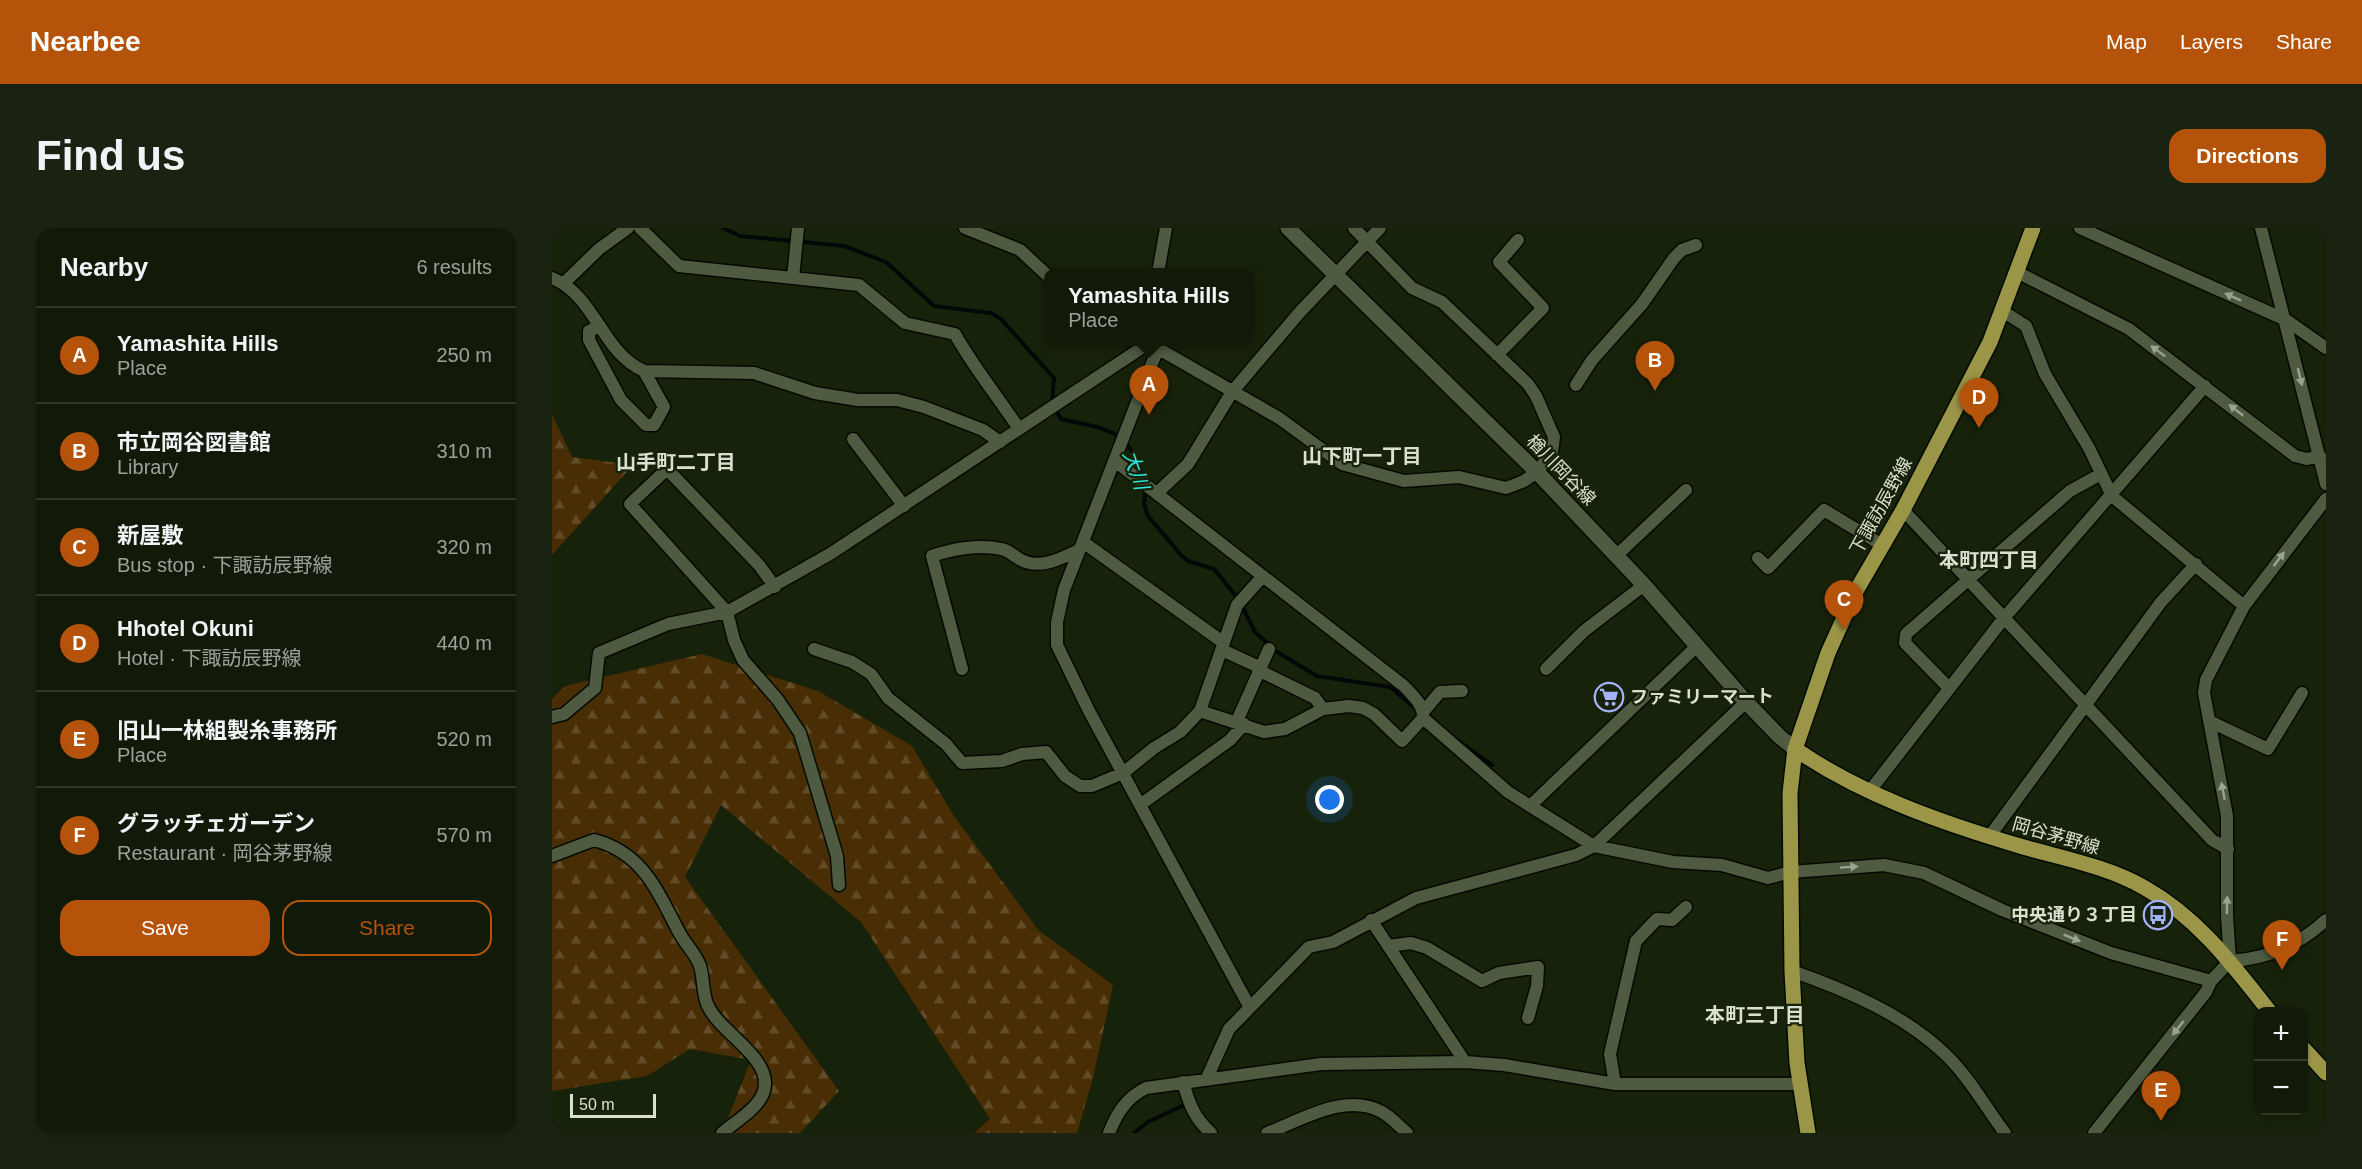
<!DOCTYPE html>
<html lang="en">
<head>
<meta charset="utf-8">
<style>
  :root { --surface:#111a08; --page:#1a2312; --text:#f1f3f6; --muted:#9ca19c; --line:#303829; --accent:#b45309 }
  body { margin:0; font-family:Helvetica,"Noto Sans JP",sans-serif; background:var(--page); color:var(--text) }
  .controls { position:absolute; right:18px; bottom:18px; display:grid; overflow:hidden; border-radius:12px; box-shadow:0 2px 4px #0004 }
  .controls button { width:54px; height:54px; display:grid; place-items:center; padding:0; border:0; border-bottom:2px solid var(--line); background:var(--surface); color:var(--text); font:30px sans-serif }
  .scale { position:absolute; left:18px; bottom:15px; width:86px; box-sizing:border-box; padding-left:6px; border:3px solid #d8e1d1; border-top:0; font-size:16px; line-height:21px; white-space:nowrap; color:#d8e1d1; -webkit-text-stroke:4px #17220a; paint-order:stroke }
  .you { position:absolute; left:778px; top:572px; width:21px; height:21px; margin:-15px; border:4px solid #fff; border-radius:50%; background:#1a73e8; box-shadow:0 0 0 9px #1a73e833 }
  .badge { display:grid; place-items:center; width:39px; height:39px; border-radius:50%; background:var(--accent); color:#fff; font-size:20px; font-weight:700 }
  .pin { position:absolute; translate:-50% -50px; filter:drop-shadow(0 2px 3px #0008) }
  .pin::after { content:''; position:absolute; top:32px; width:21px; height:18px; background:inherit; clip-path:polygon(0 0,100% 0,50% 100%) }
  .popup { position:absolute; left:492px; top:40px; width:210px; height:78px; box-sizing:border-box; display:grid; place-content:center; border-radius:12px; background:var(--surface); filter:drop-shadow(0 2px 4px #0005); font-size:20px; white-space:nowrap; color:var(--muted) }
  .popup b { font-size:22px; color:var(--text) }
  .popup::after { content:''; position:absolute; left:50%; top:100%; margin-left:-12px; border:12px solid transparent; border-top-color:var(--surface) }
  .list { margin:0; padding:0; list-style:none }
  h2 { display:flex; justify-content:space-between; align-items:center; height:78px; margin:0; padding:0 24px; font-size:26px }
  h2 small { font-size:20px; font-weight:400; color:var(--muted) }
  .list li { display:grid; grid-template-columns:39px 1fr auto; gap:18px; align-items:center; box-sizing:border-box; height:96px; padding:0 24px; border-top:2px solid var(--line) }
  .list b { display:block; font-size:22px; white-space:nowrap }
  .list p { margin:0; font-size:20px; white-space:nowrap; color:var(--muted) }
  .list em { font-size:20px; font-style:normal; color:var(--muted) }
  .actions { display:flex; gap:12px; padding:18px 24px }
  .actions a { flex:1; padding:14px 0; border:2px solid var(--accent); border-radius:18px; text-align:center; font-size:21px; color:var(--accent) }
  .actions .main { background:var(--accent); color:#fff }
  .map { position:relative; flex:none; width:1774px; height:905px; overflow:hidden; border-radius:18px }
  header { display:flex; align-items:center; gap:36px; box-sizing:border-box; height:84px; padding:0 30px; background:var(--accent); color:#fff }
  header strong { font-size:28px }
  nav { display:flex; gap:33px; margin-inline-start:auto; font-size:21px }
  .intro { display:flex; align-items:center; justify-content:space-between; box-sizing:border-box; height:144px; padding:0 36px }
  h1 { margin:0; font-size:42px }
  .button { padding:15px 27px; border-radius:18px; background:var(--accent); color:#fff; font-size:21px; font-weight:700 }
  main { display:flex; gap:36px; padding:0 36px }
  aside { flex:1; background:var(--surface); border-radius:18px; box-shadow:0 2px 4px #0004 }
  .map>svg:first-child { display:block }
  .forest { fill:url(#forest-firs) }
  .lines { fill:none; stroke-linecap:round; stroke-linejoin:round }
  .stream { stroke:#000908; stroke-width:4 }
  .minor-casing { stroke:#030b00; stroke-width:15 }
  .secondary-casing { stroke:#030b00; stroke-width:18 }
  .primary-casing { stroke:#030b00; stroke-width:18 }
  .minor { stroke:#4e5b41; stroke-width:12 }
  .secondary { stroke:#4e5b41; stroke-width:15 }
  .primary { stroke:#9a9547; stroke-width:15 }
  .oneway { fill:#9aa590 }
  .labels { text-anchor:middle; stroke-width:4.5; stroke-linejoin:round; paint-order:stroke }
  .street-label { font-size:18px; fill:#d8e1d1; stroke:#17220a }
  .poi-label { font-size:18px; font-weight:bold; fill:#d8e1d1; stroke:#17220a; text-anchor:start }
  .neighbourhood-label { font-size:20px; font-weight:bold; fill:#d8e1d1; stroke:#17220a }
  .water-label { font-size:20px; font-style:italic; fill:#2ae9de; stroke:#17220a }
</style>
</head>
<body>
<header>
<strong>Nearbee</strong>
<nav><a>Map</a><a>Layers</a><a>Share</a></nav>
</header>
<div class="intro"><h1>Find us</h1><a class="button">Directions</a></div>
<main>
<aside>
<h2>Nearby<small>6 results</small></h2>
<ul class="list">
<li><span class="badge">A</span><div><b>Yamashita Hills</b><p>Place</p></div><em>250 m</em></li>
<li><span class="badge">B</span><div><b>市立岡谷図書館</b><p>Library</p></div><em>310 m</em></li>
<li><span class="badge">C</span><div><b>新屋敷</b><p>Bus stop · 下諏訪辰野線</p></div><em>320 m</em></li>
<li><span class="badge">D</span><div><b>Hhotel Okuni</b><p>Hotel · 下諏訪辰野線</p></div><em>440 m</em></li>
<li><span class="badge">E</span><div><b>旧山一林組製糸事務所</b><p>Place</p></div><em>520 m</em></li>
<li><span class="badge">F</span><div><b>グラッチェガーデン</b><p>Restaurant · 岡谷茅野線</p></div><em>570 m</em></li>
</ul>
<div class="actions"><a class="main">Save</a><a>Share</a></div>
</aside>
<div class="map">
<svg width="1774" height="905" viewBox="0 0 1774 905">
  <defs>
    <pattern id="forest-firs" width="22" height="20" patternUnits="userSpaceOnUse" patternTransform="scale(1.5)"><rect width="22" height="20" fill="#492e05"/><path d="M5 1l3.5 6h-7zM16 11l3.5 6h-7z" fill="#624c28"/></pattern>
  </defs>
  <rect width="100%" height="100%" fill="#17220a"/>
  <path class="forest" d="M0,186L20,229L81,237L0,327Z
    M150,426L266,463L360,518L402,588L486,702L561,757L541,850L525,905H422L438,891L309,694L169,577L133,649L287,863L248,905H173L174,895L199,832L138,821L95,848L0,863V471L13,458Z"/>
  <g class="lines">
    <path class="stream" d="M171,0L188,8L292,18L334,34L382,78L439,85L449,91L502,150L500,175L509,191C555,202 575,199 590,248
      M594,261L592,276L596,288L629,327L636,333L662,341L687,372L703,404L725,424L765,448L838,459L863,480
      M902,510L940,537
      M582,905L596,894L630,878"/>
    <g class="minor-casing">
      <path id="minor" d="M88,0L127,38L307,57L353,95L403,106C422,140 446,169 467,201
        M413,0L468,22L496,48
        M1528,0L1734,92L1774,120
        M1709,0L1774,256
        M1465,44L1577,101L1743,228L1755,231L1768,228
        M606,45L614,0
        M0,50C43,67 50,125 92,143L202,145L263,165L306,172H345L372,179L431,202L448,214
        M241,50L246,0
        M12,55L47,21L76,0
        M1452,84L1474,98L1493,146L1537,220L1560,268L1692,378
        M48,98L37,103V112L69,172L94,197H102L112,179L92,143
        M589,115L607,121L727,190L790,236L852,253L907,249L954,260L972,253L985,244L1000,224L1002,209L984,168L976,156L890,74L860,60L802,0
        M945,127L991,80L947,34L966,12
        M1024,157L1040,132L1090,76L1122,30L1130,22L1144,17
        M301,211L352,278
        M563,233L852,458C861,468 872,477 871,490L956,564L1042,618L1121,634L1170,637L1216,650L1239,644L1332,637L1372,645L1450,682L1559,725L1659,753
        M606,264L636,236L680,164L747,85L828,0
        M1351,282L1660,612L1676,621
        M531,314L672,415
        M1064,328L1134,262
        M1206,330L1216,340L1272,282L1330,317
        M262,421L300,434L319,446L336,470L394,516L410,535L450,533L470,526L494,524L513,548L528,558H540L571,545L602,520L628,504L648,483L685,377L711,348
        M670,422L707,439
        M410,441L380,328C400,321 428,316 449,321C457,322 463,329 469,332C488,342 510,330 527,322
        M994,441L1032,403L1092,357
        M706,442L763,470L771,481
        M1397,460L1353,415L1354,406L1518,263L1549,246
        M648,483L712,504L733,501L771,481L797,478L811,480L822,486L850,513L871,490
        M872,483L888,464L910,463
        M0,489L12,486L43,460L47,425L116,396L175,384L78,276L115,241L207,337L223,359
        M685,493L717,421
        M1657,493L1716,521L1750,465
        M692,496L678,512L588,577L697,778
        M1317,564L1452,390L1653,158
        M588,577L537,483L505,417V394L512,362L608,115
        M978,578L1146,417
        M1437,609L1609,374L1644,336
        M0,628L42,612C92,625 106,665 128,706C134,717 144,726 148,738C152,750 150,766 156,778C169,806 221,830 212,863C207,880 183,894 170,905
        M287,657L285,628L248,505L226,472L191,432L182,412L175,384L278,326L594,117
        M819,692L913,834
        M836,718L859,715L875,720L930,753L947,745L986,739L985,758L976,790
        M1678,733L1675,687V588L1652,465L1654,452L1692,378L1774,271
        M1240,743C1294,762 1353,787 1394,827C1417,849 1434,880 1453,905
        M655,850L677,801L757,719L781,714L864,670L1024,627L1042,618L1194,474
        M631,854C637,875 642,890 659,905
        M1063,856L1058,826L1084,713L1105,691L1120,692L1134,679
        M557,905C565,885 574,870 594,860L769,836L913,834L952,837L1063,856H1248
        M715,905C750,892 793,864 830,884C839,889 847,898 855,905
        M1542,905L1654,764L1659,753L1678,733C1714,731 1747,717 1774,692"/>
    </g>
    <g class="secondary-casing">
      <path id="secondary" d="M736,0L985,244L1092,357L1194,474L1228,509L1243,521"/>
    </g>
    <g class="primary-casing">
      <path id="primary" d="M1243,521C1310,567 1390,595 1468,618C1509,630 1555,638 1593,660C1646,690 1680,736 1718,784
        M1752,821L1774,845
        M1256,905L1245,835L1240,743L1238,565L1243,521L1276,425L1304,363L1351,282L1438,114L1481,0"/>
    </g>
    <use href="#minor" class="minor"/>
    <use href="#secondary" class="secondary"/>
    <use href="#primary" class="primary"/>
  </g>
  <defs><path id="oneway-solid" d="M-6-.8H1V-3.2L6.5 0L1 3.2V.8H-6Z" transform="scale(1.5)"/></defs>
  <g class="oneway">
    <use href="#oneway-solid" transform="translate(1681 69) rotate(-156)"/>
    <use href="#oneway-solid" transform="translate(1606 123) rotate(-143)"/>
    <use href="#oneway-solid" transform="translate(1748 149) rotate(76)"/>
    <use href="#oneway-solid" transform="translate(1684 182) rotate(-142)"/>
    <use href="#oneway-solid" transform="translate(1727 331) rotate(-53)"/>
    <use href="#oneway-solid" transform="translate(1671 563) rotate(-101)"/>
    <use href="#oneway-solid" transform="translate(1297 639) rotate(-4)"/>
    <use href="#oneway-solid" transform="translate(1675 677) rotate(-89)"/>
    <use href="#oneway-solid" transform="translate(1520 710) rotate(22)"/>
    <use href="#oneway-solid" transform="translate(1626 800) rotate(128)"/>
  </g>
  <defs>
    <g id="supermarket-ring" transform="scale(1.5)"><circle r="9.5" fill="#17220a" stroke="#a4b2fc" stroke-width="1.5"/><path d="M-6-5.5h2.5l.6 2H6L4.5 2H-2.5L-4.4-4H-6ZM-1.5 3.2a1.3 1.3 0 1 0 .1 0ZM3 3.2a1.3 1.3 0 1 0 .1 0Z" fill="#a4b2fc"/></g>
    <g id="bus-ring" transform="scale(1.5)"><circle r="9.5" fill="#17220a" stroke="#a4b2fc" stroke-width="1.5"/><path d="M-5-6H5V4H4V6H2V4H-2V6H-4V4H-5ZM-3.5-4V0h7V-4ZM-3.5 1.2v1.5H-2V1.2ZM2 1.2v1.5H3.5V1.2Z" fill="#a4b2fc"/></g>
  </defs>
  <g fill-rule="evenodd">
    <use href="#supermarket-ring" x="1057" y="469"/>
    <use href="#bus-ring" x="1606" y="687"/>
  </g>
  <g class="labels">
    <g class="street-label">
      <text transform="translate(1009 242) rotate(46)" y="6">楢川岡谷線</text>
      <text transform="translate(1329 278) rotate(-61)" y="6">下諏訪辰野線</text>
      <text transform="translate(1504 608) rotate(16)" y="6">岡谷茅野線</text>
    </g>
    <g class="poi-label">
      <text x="1078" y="475">ファミリーマート</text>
      <text x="1585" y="693" text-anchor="end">中央通り３丁目</text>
    </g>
    <g class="neighbourhood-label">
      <text x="810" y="235">山下町一丁目</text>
      <text x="124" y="241">山手町二丁目</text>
      <text x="1437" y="339">本町四丁目</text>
      <text x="1203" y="794">本町三丁目</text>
    </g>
    <g class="water-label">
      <text transform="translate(584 242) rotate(71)" y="7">大川</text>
    </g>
  </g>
</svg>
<div class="controls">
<button>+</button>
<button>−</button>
</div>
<div class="scale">50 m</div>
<div class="you"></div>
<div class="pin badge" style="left:597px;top:187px">A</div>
<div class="popup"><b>Yamashita Hills</b>Place</div>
<div class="pin badge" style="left:1103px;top:163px">B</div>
<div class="pin badge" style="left:1292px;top:402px">C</div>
<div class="pin badge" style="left:1427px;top:200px">D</div>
<div class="pin badge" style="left:1609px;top:893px">E</div>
<div class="pin badge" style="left:1730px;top:742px">F</div>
</div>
</main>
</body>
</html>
